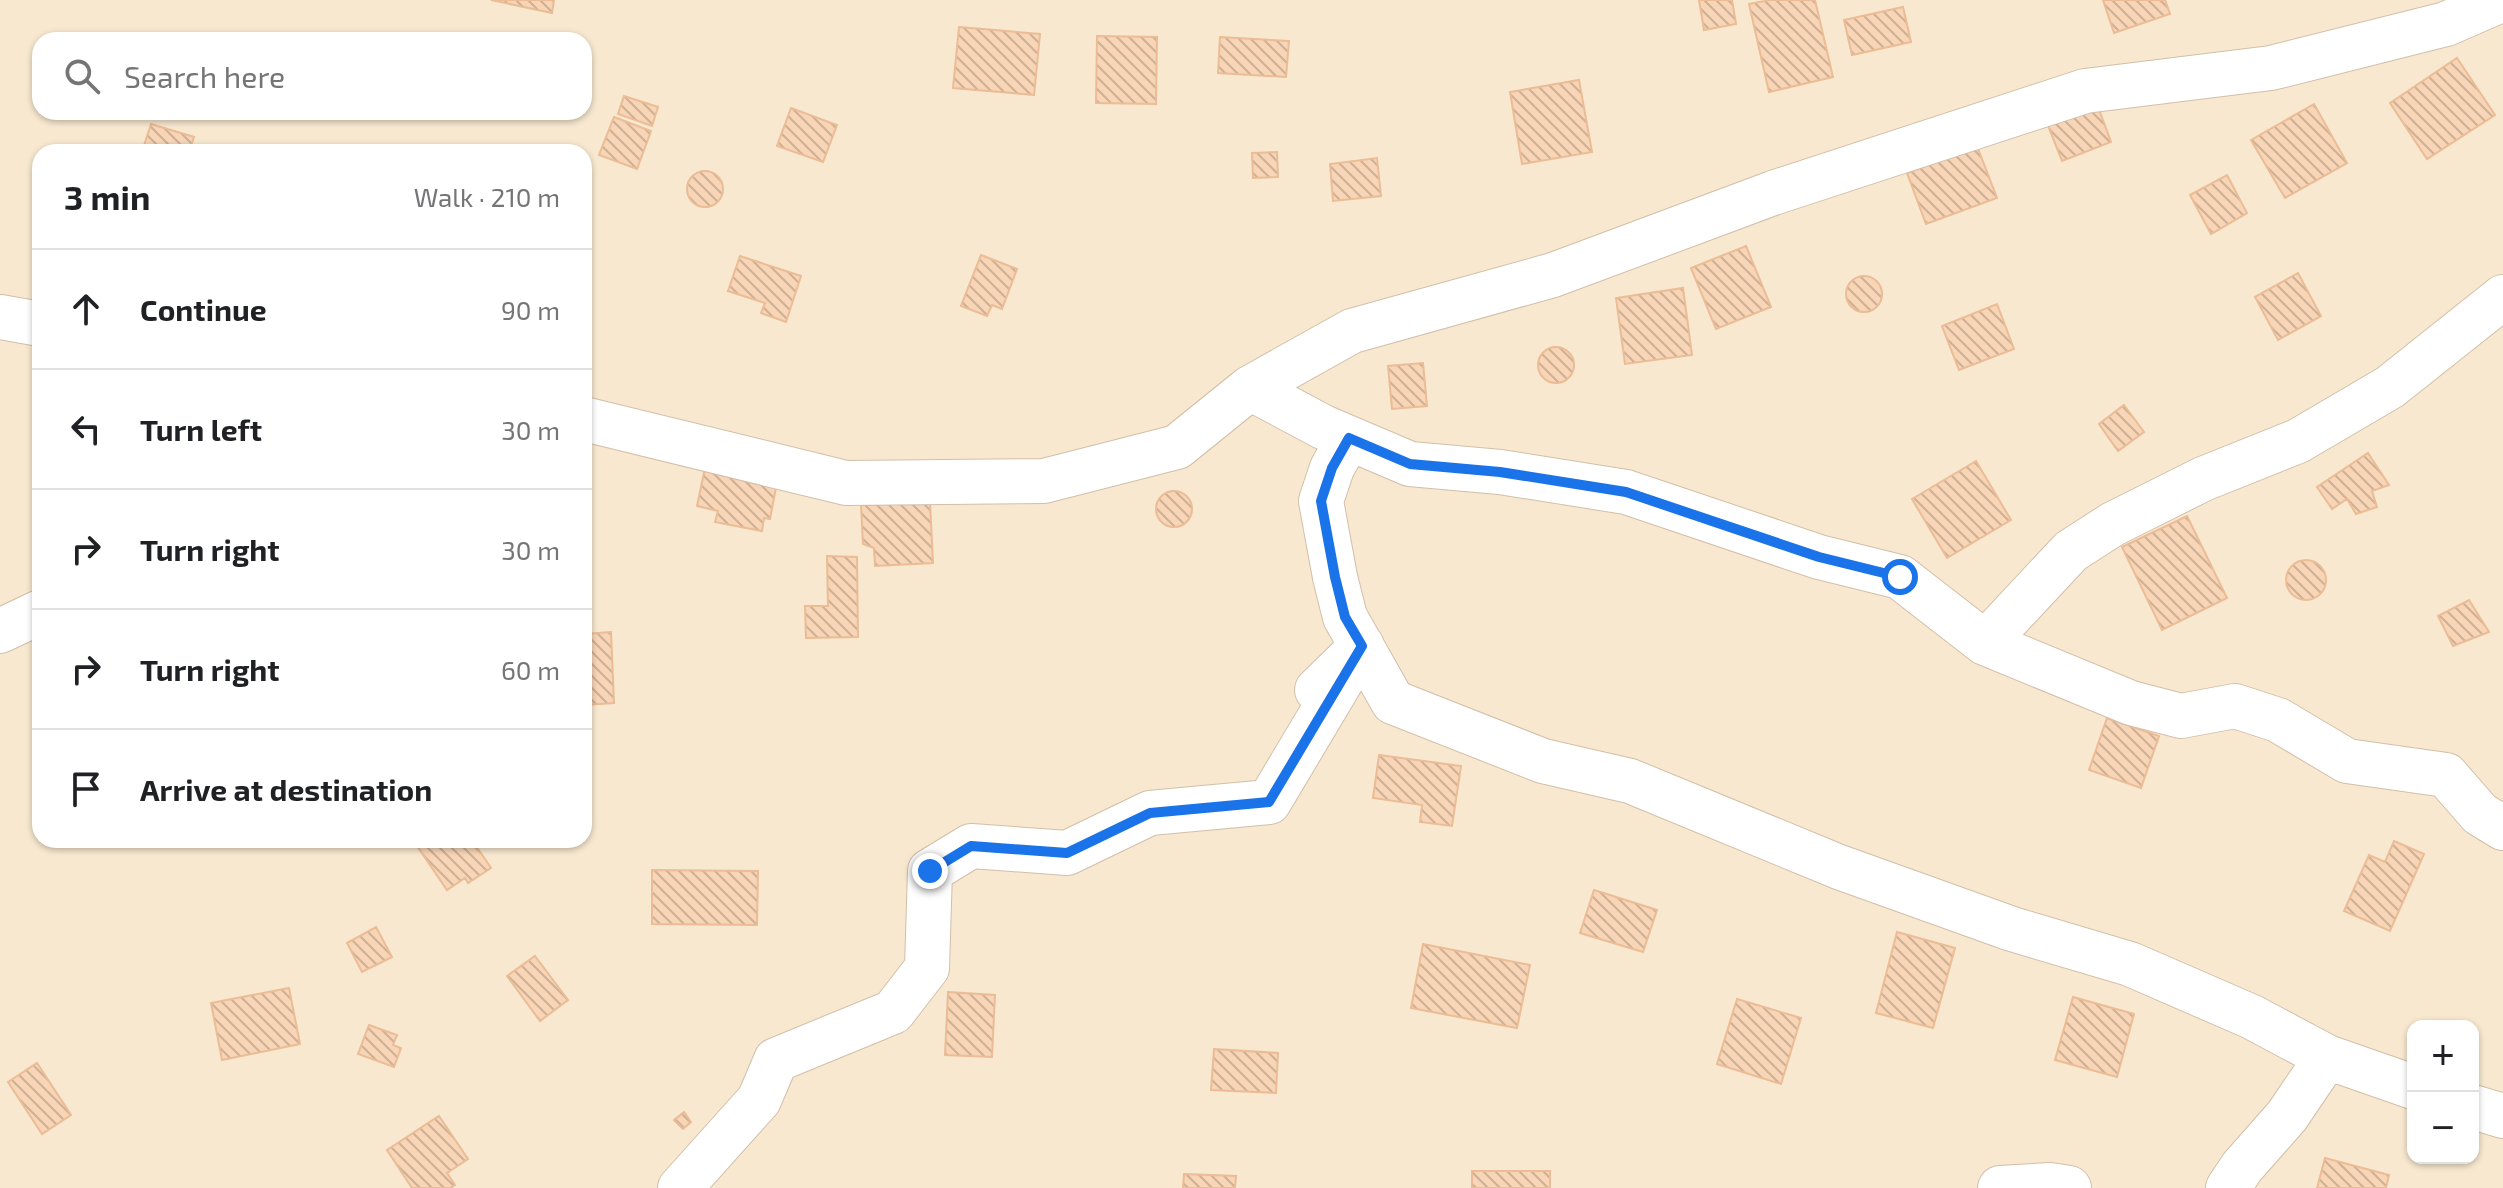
<!DOCTYPE html>
<html lang="en">
<head>
<meta charset="utf-8">
<style>
  :root { --surface:#fff; --page:#f6f6f6; --text:#202124; --muted:#757577; --line:#e0e0e0 }
  body { margin:0; font-family:"Exo 2",sans-serif; background:var(--page); color:var(--text) }
  .controls { position:absolute; right:24px; bottom:24px; display:grid; overflow:hidden; border-radius:16px; box-shadow:0 2px 6px #0004 }
  .controls button { width:72px; height:72px; display:grid; place-items:center; padding:0; border:0; border-bottom:2px solid var(--line); background:var(--surface); color:var(--text); font:40px sans-serif }
  .stop { position:absolute; width:24px; height:24px; margin:-18px; border:6px solid #1a73e8; border-radius:50%; background:#fff }
  .stop.end { background:#1a73e8; border-color:#fff; box-shadow:0 2px 8px #0008 }
  .list { margin:0; padding:0; list-style:none }
  h2 { display:flex; justify-content:space-between; align-items:center; height:104px; margin:0; padding:0 32px; font-size:34px }
  h2 small { font-size:26px; font-weight:400; color:var(--muted) }
  .list li { display:grid; grid-template-columns:52px 1fr auto; gap:24px; align-items:center; box-sizing:border-box; height:120px; padding:0 32px; border-top:2px solid var(--line) }
  .list b { display:block; font-size:30px; white-space:nowrap }
  .list em { font-size:26px; font-style:normal; color:var(--muted) }
  .icon { flex:none; width:44px; height:44px; fill:none; stroke:currentColor; stroke-width:2; stroke-linecap:round; stroke-linejoin:round }
  .map { position:relative; flex:none; width:2503px; height:1188px; overflow:hidden }
  .search { position:absolute; background:var(--surface); box-shadow:0 2px 6px #0004; left:32px; top:32px; width:560px; height:88px; display:flex; align-items:center; gap:20px; box-sizing:border-box; padding:0 28px; border-radius:24px; color:var(--muted); font-size:30px }
  .panel { position:absolute; background:var(--surface); box-shadow:0 2px 6px #0004; left:32px; top:144px; width:560px; height:704px; border-radius:24px }
  .map>svg:first-child { display:block }
  .residential { fill:#f7e8cf; fill-rule:evenodd }
  .building { fill:url(#building-back-hatch); stroke:#ebbc95; stroke-width:2 }
  .lines { fill:none; stroke-linecap:round; stroke-linejoin:round }
  .minor-casing { stroke:#d3bfa9; stroke-width:46 }
  .minor { stroke:#fff; stroke-width:44 }
  .route { stroke:#1a73e8; stroke-width:10 }
</style>
</head>
<body>
<div class="map">
<svg width="2503" height="1188" viewBox="0 0 2503 1188">
  <defs>
    <pattern id="building-back-hatch" width="6" height="6" patternUnits="userSpaceOnUse" patternTransform="scale(2)"><rect width="6" height="6" fill="#f7d5b6"/><path d="M-1 5l2 2M0 0l6 6M5-1l2 2" fill="none" stroke="#cdb096"/></pattern>
  </defs>
  <rect width="100%" height="100%" fill="#fef5e1"/>
  <path class="residential" d="M0,0H2503V1188H0ZM40,40H584V112H40ZM40,152H584V840H40ZM2413,1026H2473V1158H2413Z"/>
  <path class="building" d="M491,0H554L552,13Z
    M1699,0H1732L1736,24L1704,30Z
    M1770,0H1815L1833,77L1769,92L1749,4Z
    M2103,0H2165L2170,14L2114,33Z
    M1903,7L1911,42L1852,55L1844,20Z
    M959,27L1040,34L1034,95L953,88Z
    M1097,36L1157,37L1156,104L1096,103Z
    M1220,37L1289,41L1286,77L1218,73Z
    M2457,58L2495,115L2427,159L2390,103Z
    M1579,80L1592,152L1522,164L1510,92Z
    M624,96L658,107L652,126L618,114Z
    M2097,104L2111,142L2062,161L2047,123Z
    M2314,104L2347,163L2285,198L2251,140Z
    M791,108L837,125L823,162L777,146Z
    M614,117L651,131L637,169L599,155Z
    M151,124L194,137L189,152H142Z
    M1977,146L1997,198L1926,224L1907,173Z
    M1277,152L1278,177L1253,178L1252,153Z
    M1377,158L1381,196L1333,201L1330,164Z
    M687 189a18 18 0 1 1 36 0a18 18 0 1 1-36 0Z
    M2227,175L2247,213L2211,234L2190,195Z
    M1746,246L1771,307L1716,329L1691,268Z
    M981,255L1017,269L1002,309L992,305L987,316L961,306Z
    M740,256L801,276L786,322L761,313L765,303L728,291Z
    M2298,273L2321,316L2278,340L2255,297Z
    M1846 294a18 18 0 1 1 36 0a18 18 0 1 1-36 0Z
    M1683,288L1692,355L1625,364L1616,298Z
    M1997,304L2014,349L1959,370L1942,326Z
    M1538 365a18 18 0 1 1 36 0a18 18 0 1 1-36 0Z
    M1423,363L1427,406L1392,409L1388,366Z
    M2124,405L2144,432L2118,451L2099,424Z
    M2368,453L2389,485L2372,491L2377,507L2356,514L2347,499L2332,509L2317,487Z
    M1976,461L2011,520L1947,558L1912,499Z
    M706,463L778,477L770,519L764,518L762,531L715,522L718,511L697,506Z
    M1156 509a18 18 0 1 1 36 0a18 18 0 1 1-36 0Z
    M930,502L933,563L875,566L874,548L863,544L861,505Z
    M2187,516L2227,598L2162,630L2122,547Z
    M827,556L857,557L858,637L806,638L805,606H828Z
    M2286 580a20 20 0 1 1 40 0a20 20 0 1 1-40 0Z
    M584,561H586V573H591L590,600H584Z
    M2469,600L2489,632L2453,646L2438,616Z
    M611,632L614,703L584,705V634Z
    M2107,718L2159,736L2141,788L2089,770Z
    M1379,755L1461,766L1452,826L1420,822L1422,805L1373,798Z
    M413,840H472L491,868L468,883L465,878L447,890Z
    M2394,841L2424,854L2390,931L2344,911L2369,855L2385,862Z
    M652,870L758,871L757,925L652,924Z
    M1594,890L1657,910L1643,952L1580,933Z
    M376,927L392,957L362,972L347,943Z
    M1897,932L1955,948L1933,1028L1876,1013Z
    M1423,944L1530,965L1517,1028L1411,1008Z
    M535,956L568,1000L540,1021L507,976Z
    M289,988L300,1044L222,1060L211,1003Z
    M948,992L995,995L992,1057L945,1055Z
    M2073,997L2134,1014L2117,1077L2055,1060Z
    M1737,999L1801,1018L1781,1084L1717,1064Z
    M369,1025L397,1035L393,1045L401,1048L394,1067L358,1054Z
    M1214,1049L1278,1053L1276,1093L1211,1090Z
    M37,1063L71,1115L42,1134L8,1082Z
    M684,1112L691,1122L683,1129L674,1120Z
    M439,1116L468,1159L447,1173L455,1185L450,1188H412L387,1150Z
    M2325,1158L2389,1175L2386,1188H2317Z
    M1472,1171H1550V1188H1472Z
    M1184,1174L1236,1176L1235,1188H1183Z"/>
  <g class="lines">
    <g class="minor-casing">
      <path id="minor" d="M0,317L40,324
        M1250,388L1323,427L1410,464L1500,472L1626,492L1819,557L1900,577L1985,643L2131,703L2181,716L2235,706L2278,720L2347,761L2446,775L2480,814L2503,828
        M584,419L846,483L1044,481L1177,447L1250,388L1352,331L1553,275L1773,193L2085,91L2271,68L2446,24L2501,0
        M1349,438L1332,468L1321,501L1335,577L1345,617L1393,702L1543,761L1630,781L1839,867L2012,929L2130,964L2252,1017L2327,1057L2413,1087
        M0,631L40,612
        M1985,643L2071,551L2113,524L2203,479L2298,441L2390,387L2503,297
        M2473,1107L2503,1116
        M680,1188L759,1100L776,1060L893,1012L927,968L930,871L971,846L1067,853L1150,813L1269,802L1362,646L1317,690
        M2000,1188L2050,1185L2069,1188
        M2228,1188L2242,1167L2287,1116L2327,1057"/>
    </g>
    <use href="#minor" class="minor"/>
  </g>
  <g class="lines">
    <path class="route" d="M930,871L971,846L1067,853L1150,813L1269,802L1362,646L1345,617L1335,577L1321,501L1332,468L1349,438L1410,464L1500,472L1626,492L1819,557L1900,577"/>
  </g>
</svg>
<div class="controls">
<button>+</button>
<button>−</button>
</div>
<div class="stop" style="left:1900px;top:577px"></div>
<div class="stop end" style="left:930px;top:871px"></div>
<div class="search"><svg class="icon" aria-label="search" viewBox="0 0 24 24"><circle cx="10" cy="10" r="6"/><path d="M15 15l6 6"/></svg>Search here</div>
<section class="panel">
<h2>3 min<small>Walk · 210 m</small></h2>
<ul class="list">
<li><svg class="icon" aria-label="ahead" viewBox="0 0 24 24"><path d="M12 20V5M6 11l6-6 6 6"/></svg><div><b>Continue</b></div><em>90 m</em></li>
<li><svg class="icon" aria-label="left" viewBox="0 0 24 24"><path d="M17 20v-9H6M10 6l-5 5 5 5"/></svg><div><b>Turn left</b></div><em>30 m</em></li>
<li><svg class="icon" aria-label="right" viewBox="0 0 24 24"><path d="M7 20v-9h11M14 6l5 5-5 5"/></svg><div><b>Turn right</b></div><em>30 m</em></li>
<li><svg class="icon" aria-label="right" viewBox="0 0 24 24"><path d="M7 20v-9h11M14 6l5 5-5 5"/></svg><div><b>Turn right</b></div><em>60 m</em></li>
<li><svg class="icon" aria-label="arrive" viewBox="0 0 24 24"><path d="M6 21V4h12l-3 4 3 4H6"/></svg><div><b>Arrive at destination</b></div></li>
</ul>
</section>
</div>
</body>
</html>
